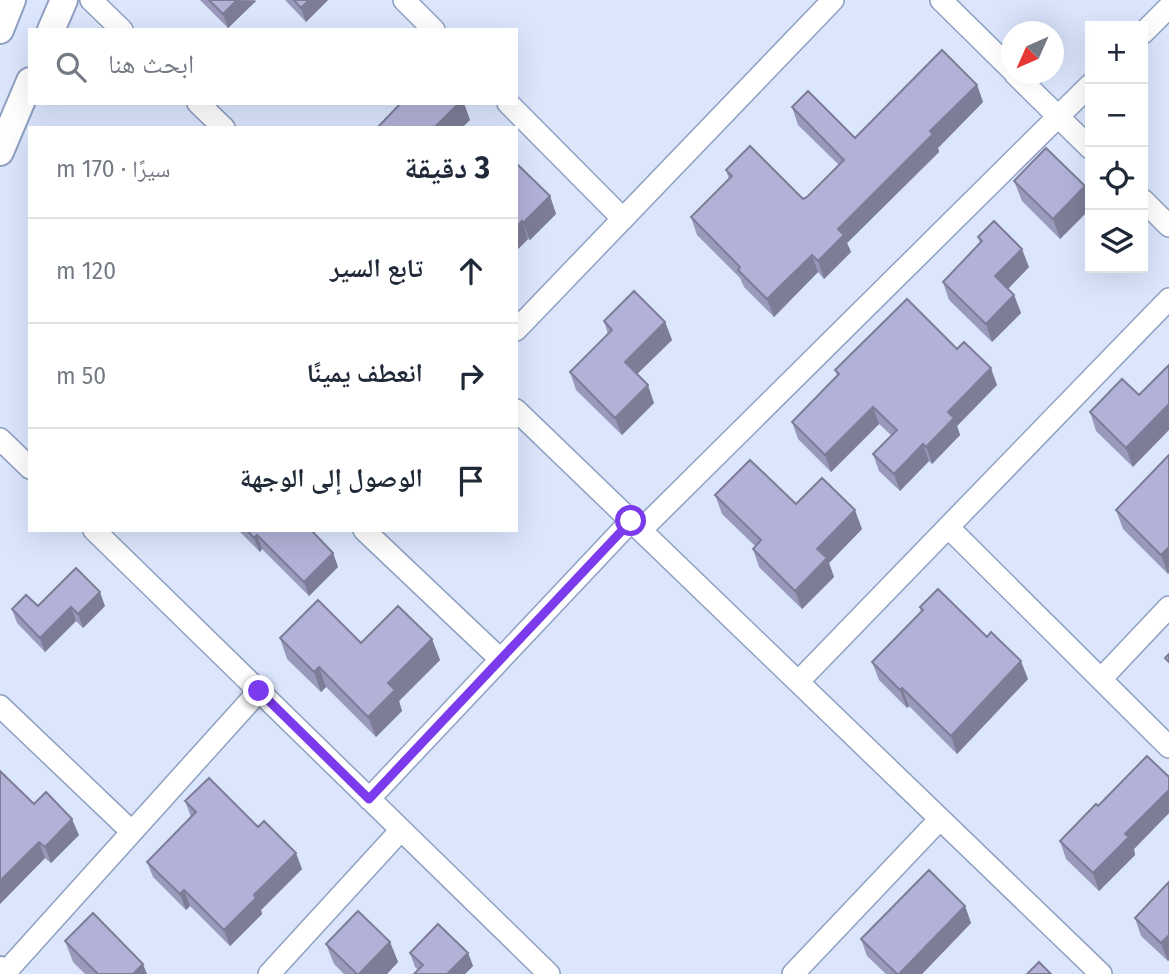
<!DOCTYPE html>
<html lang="ar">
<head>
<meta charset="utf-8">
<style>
  :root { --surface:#fff; --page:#f2f2f3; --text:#1f2937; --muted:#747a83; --line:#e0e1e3 }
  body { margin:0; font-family:"Fira Sans","Noto Naskh Arabic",sans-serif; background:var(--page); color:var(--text); direction:rtl }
  .controls { position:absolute; right:21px; top:21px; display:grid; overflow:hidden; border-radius:0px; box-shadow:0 7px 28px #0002 }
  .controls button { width:63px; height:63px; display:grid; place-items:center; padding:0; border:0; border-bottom:2px solid var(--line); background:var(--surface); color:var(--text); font:35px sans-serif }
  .compass { position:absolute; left:1001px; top:21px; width:63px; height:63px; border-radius:50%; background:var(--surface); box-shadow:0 7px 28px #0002; rotate:225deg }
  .stop { position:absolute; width:21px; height:21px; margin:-16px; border:5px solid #7c3aed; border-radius:50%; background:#fff }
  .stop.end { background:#7c3aed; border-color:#fff; box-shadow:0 2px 7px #0008 }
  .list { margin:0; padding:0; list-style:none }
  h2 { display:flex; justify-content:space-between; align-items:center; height:91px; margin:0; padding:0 28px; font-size:30px }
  h2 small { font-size:23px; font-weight:400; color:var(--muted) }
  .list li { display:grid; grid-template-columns:46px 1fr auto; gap:21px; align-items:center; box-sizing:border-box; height:105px; padding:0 28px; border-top:2px solid var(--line) }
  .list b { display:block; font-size:26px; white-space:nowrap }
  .list em { font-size:23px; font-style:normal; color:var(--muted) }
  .icon { flex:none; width:38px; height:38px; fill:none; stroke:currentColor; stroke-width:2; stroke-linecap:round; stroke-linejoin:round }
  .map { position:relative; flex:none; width:1169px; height:974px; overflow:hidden; direction:ltr }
  .search { position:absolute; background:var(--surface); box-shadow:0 7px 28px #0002; left:28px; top:28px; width:490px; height:77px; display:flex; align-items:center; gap:18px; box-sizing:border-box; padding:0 24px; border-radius:0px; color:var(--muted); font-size:26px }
  .panel { position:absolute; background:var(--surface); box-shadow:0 7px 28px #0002; left:28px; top:126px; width:490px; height:406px; border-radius:0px; direction:rtl }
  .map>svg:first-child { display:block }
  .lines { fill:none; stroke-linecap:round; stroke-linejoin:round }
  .minor-casing { stroke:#8fa0c2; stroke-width:24 }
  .tertiary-casing { stroke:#8fa0c2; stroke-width:30 }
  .minor { stroke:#fff; stroke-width:21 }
  .tertiary { stroke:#fff; stroke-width:26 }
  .wall { fill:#99b }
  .shaded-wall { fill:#7d7d98 }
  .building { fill:#b2b2d9; stroke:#7d7d98; stroke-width:2 }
  .route { stroke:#7c3aed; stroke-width:9 }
</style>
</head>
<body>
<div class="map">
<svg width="1169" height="974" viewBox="0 0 1169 974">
  <rect width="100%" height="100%" fill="#dbe6fd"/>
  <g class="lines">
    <g class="minor-casing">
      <path id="minor" d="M91,0L122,30
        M404,0L434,30
        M941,0L1012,70
        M1143,33L1169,7
        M1015,74L1090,148
        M198,103L224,128
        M508,103L623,219
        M1143,200L1169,226
        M516,330L833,0
        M516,410L1101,974
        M0,439L30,468
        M948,527L1169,747
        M94,530L549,974
        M364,530L500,659
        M641,530L1090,85
        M1101,679L1169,607
        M798,682L1169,299
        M0,706L132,832
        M369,799L631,521
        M4,974L259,691
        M269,974L401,830
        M793,974L940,819"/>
    </g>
    <g class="tertiary-casing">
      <path id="tertiary" d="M0,30L12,0
        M51,30L64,0
        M0,152L30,81
        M0,970L4,974"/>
    </g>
    <use href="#minor" class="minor"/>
    <use href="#tertiary" class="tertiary"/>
  </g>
  <path class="wall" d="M200,0H255L256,1L228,28Z
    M285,0H328L306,22Z
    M977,85L983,102L938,148L939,152L847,243L851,252L824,279L818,272L774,317L744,287L740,278L697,235L691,217L729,179L726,170L803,199L807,197L839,165L798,125L792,107L855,138Z
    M516,163L550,196L556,214L530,240L528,239L516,251Z
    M1014,181L1090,201V209L1060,239L1022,201Z
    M978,237L1029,267L1008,289L1014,295L1021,313L992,342L949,300L943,282L980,243Z
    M604,321L665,322L672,340L637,374L654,403L622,435L576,390L570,372L608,334Z
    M957,349L997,385L957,426L960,435L932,464L929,461L900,491L879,471L873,454L891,435L879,424L831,472L798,439L792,422L837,375L835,370Z
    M1122,379L1133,467L1096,431L1090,412Z
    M1169,455L1168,574L1123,529L1116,510Z
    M715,495L796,504L862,529L829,563L834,577L802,609L759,567L753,549L755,546L722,514Z
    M238,530H311L333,553L338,567L309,596L262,549L260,552Z
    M105,606L83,628L76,621L45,652L17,623L12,609Z
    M920,607L1028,679L957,754L909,706L907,708L879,680L872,662L921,612Z
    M280,638L361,643L432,639L440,660L399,701L402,711L376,737L326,687L321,692L287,659Z
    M0,771L34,804L79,835L51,863L45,858L0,904Z
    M1169,777V813L1134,849L1135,855L1099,891L1066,859L1060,841L1098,806Z
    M185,801L258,827L302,869L261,910L262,914L230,946L190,906L186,910L153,877L147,862L191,817Z
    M1169,882V960L1168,961L1141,936L1135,918Z
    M965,906L971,923L922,974H886L867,956L861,939Z
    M65,941L147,974H85L73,962Z
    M390,942L398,962L387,974H344L334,964L326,944Z
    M410,953H468L473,966L465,974H414L418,970L415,967Z"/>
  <path class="shaded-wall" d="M237,0L256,1L228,28L223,14Z
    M309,0H328L306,22L301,8Z
    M977,85L983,102L938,148L939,152L847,243L851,252L824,279L818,261L838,229L930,131Z
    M459,103H464L470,120L462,128H434Z
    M1085,186L1090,201V209L1060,239L1053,219Z
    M550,196L556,214L530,240L523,223Z
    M522,221L528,239L516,251V227Z
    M1022,249L1029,267L1002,295L995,276Z
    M812,255L818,272L774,317L767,299Z
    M1014,295L1021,313L992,342L986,324Z
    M665,322L672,340L631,380L625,362Z
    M991,368L997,385L957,426L960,435L932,464L926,447L948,412Z
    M648,385L654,403L622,435L615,418Z
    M1169,404V430L1133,467L1126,448Z
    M873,407L879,424L831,472L825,455Z
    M923,444L929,461L900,491L894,474Z
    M855,510L862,529L829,563L834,577L802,609L795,591L817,549Z
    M257,535L262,549L260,552L254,538Z
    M1169,547V573L1168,574L1161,555Z
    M333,553L338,567L309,596L304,582Z
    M100,592L105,606L83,628L78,614Z
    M71,607L76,621L45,652L40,638Z
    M432,639L440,660L399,701L402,711L376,737L368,717L388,683Z
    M1021,661L1028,679L957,754L951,736Z
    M319,667L326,687L321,692L314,672Z
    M902,688L909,706L907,708L900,690Z
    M1169,790V813L1134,849L1135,855L1099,891L1093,873L1125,834Z
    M72,819L79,835L51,863L45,847Z
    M39,842L45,858L0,904V881Z
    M296,853L302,869L261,910L262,914L230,946L224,930L254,895Z
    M184,890L190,906L186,910L180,894Z
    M965,906L971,923L922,974H899Z
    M1169,935V960L1168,961L1161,943Z
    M390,942L398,962L387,974H359Z
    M468,953L473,966L465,974H447Z
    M143,964L147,974H133Z"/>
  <path class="building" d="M209,0H237L223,14Z
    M294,0H309L301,8Z
    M942,50L977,85L930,131L933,134L838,229L844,235L818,261L812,255L767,299L738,270L740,267L691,217L732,176L726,170L750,146L803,199L807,197L844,160L792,107L808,91L855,138Z
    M401,103H459L434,128H377Z
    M1046,148L1085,186L1053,219L1014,181Z
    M516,163L550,196L523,223L522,221L516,227Z
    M994,221L1022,249L995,276L1014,295L986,324L943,282L982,241L978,237Z
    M634,291L665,322L625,362L648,385L615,418L570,372L612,330L604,321Z
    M907,299L957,349L964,342L991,368L948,412L954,418L926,447L923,444L894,474L873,454L897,430L873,407L825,455L792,422L839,374L835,370Z
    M1169,365V404L1126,448L1090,412L1122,379L1139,395Z
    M1169,455V547L1161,555L1116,510Z
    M750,460L796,504L822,478L855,510L817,549L827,558L795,591L753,549L761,540L715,495Z
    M247,530H311L333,553L304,582L257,535L254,538Z
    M76,568L100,592L78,614L71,607L40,638L12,609L26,595L38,606Z
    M938,589L987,637L991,632L1021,661L951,736L902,688L900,690L872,662L923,610L920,607Z
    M318,600L361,643L398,606L432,639L388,683L395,690L368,717L319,667L314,672L280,638Z
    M1169,654V662L1165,658Z
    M1147,756L1169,777V790L1125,834L1129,837L1093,873L1060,841L1096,804L1098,806Z
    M0,771L34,804L46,792L72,819L45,847L39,842L0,881Z
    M209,778L258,827L264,821L296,853L254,895L256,898L224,930L184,890L180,894L147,862L196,812L185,801Z
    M929,870L965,906L899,974H897L861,939Z
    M1169,882V935L1161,943L1135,918Z
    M358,911L390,942L359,974H357L326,944Z
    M93,913L143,964L133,974H98L65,941Z
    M438,924L468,953L447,974H414L423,965L410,953Z
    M1039,962L1051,974H1027Z"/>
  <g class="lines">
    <path class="route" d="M259,691L369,799L631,521"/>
  </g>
</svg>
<div class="controls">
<button>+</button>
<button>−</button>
<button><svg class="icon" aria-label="locate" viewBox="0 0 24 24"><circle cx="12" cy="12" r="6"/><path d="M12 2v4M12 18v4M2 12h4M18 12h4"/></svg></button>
<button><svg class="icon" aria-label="layers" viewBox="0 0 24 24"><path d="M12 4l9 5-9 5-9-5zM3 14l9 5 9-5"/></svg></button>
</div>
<svg class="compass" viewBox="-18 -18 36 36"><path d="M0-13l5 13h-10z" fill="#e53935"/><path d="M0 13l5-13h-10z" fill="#747a83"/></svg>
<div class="stop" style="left:631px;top:521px"></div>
<div class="stop end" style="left:259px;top:691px"></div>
<div class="search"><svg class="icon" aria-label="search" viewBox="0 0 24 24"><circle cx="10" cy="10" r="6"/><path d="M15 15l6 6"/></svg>ابحث هنا</div>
<section class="panel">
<h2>3 دقيقة<small>سيرًا · 170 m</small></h2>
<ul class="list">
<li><svg class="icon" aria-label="ahead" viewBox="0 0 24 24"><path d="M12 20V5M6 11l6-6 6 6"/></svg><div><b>تابع السير</b></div><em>120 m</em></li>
<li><svg class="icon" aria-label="right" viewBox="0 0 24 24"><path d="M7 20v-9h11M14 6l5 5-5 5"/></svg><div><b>انعطف يمينًا</b></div><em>50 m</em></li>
<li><svg class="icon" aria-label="arrive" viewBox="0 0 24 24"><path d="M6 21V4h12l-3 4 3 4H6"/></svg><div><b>الوصول إلى الوجهة</b></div></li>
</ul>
</section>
</div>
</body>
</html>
